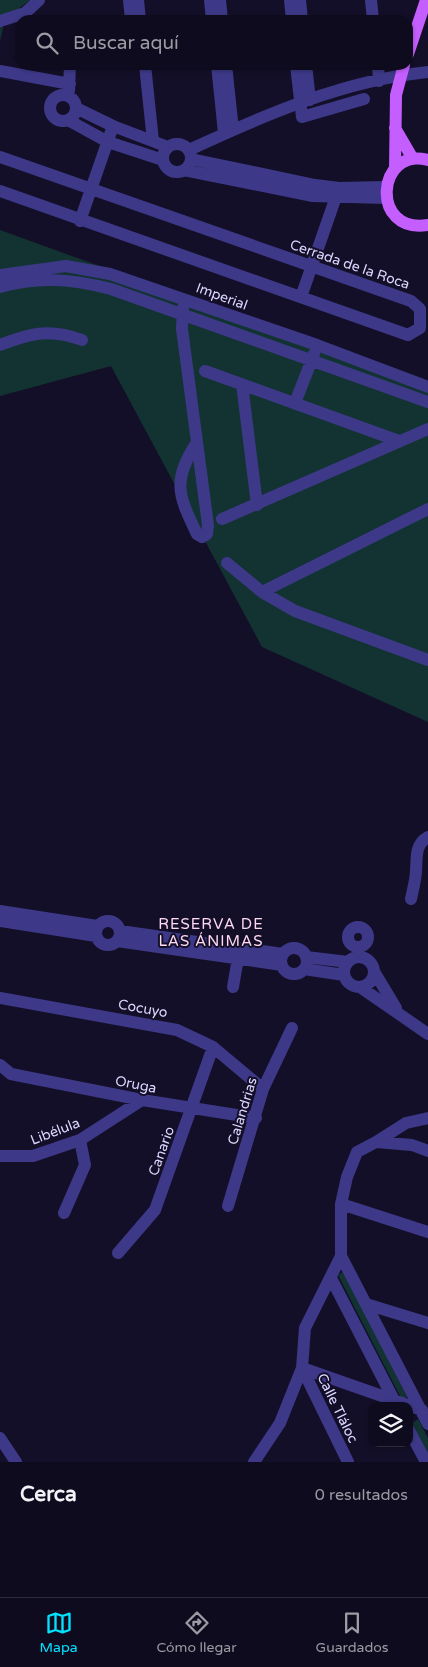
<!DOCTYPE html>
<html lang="es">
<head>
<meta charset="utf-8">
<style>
  :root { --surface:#0f0b1e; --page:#181427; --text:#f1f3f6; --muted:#9b9ba4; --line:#2f2b3c; --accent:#03e3ff }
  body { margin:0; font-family:"Varela Round",sans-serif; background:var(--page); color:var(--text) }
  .controls { position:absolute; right:15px; bottom:15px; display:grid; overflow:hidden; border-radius:10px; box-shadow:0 1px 4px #0004 }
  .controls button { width:45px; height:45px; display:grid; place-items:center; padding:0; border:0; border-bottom:1px solid var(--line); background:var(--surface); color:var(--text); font:25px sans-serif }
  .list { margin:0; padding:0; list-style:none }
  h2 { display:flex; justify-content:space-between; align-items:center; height:65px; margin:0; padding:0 20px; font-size:21px }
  h2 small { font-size:16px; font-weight:400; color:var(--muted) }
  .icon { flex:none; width:28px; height:28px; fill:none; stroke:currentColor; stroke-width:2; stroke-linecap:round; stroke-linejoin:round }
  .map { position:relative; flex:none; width:428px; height:1462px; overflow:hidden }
  .search { position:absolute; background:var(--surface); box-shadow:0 1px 4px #0004; left:15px; right:15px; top:15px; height:55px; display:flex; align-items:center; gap:12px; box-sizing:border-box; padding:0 18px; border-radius:15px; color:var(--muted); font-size:19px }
  .sheet { height:135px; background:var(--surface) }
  nav { display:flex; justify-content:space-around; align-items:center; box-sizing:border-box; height:70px; border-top:1px solid var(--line); background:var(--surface); font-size:14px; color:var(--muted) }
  nav a { display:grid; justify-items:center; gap:2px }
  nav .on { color:var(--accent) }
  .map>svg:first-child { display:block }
  .green { fill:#123332 }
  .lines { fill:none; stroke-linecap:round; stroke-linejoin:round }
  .minor { stroke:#3d3988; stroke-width:12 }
  .major { stroke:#c55eff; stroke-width:12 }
  .labels { text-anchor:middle; stroke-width:4; stroke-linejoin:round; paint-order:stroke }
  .street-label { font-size:14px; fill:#dcd7ff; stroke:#140f28 }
  .neighbourhood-label { font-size:15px; letter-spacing:1px; fill:#ffd9f1; stroke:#140f28 }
</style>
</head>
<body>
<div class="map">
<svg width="428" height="1462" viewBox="0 0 428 1462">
  <rect width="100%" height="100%" fill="#140f28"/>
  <path class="green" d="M0,0H30L5,19L0,41Z
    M0,230L428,385V722L262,647L111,366L0,396Z
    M344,1271L407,1397L402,1400L338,1275Z
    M418,1419L428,1438V1454L412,1423Z"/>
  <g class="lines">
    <path class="minor" d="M129,0L131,20
      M138,0L140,20
      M210,0L212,20
      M220,0L222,20
      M290,0L292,20
      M300,0L302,20
      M371,0L373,20
      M0,21L25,13L39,0
      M145,65L153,141
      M217,65L224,133
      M226,65L233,130
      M296,65L302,117L364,99
      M306,65L310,100
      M378,65L379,81
      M0,71L70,84
      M69,91L70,65
      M50 108a13 13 0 1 1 26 0a13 13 0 1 1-26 0Z
      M76,108L113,126L168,147
      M68,120L108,142L163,160
      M163 158a14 14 0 1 1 28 0a14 14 0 1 1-28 0Z
      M189,150C264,115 345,80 428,72
      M0,157L411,301L420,309V328L408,335L0,191
      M191,159L315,185L339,188L386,187
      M184,170L313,196L386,198
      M80,221L113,126
      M0,275L66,266L110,274L317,345L428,387
      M0,287C39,276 72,279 111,289L428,402
      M301,297L338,191
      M183,308L182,329L208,525L207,534L202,537L197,534C178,495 172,481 197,442
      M0,345C31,333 50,328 82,340
      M205,371L399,441
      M242,384L257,505
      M295,403L314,354
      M222,519L428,429
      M227,563L262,592L295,611L428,660
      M262,592L428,509
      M411,899C413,889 416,879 416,870C417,857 415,844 428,837
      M0,911L97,926
      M96 933a12 12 0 1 1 24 0a12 12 0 1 1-24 0Z
      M0,921L96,936
      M348 937a10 10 0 1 1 20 0a10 10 0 1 1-20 0Z
      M120,931L283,954
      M117,941L282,965
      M281 961a13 13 0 1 1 26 0a13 13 0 1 1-26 0Z
      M344 972a15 15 0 1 1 30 0a15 15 0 1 1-30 0Z
      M306,957L348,962
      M304,969L344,975
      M375,973L396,1008
      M233,987L238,958
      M360,987L428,1034
      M0,998L177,1030L213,1047L263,1089
      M0,1065L11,1074L142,1100L256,1118
      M376,1142L406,1123L428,1118
      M0,1156H33L80,1140L142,1100
      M341,1204L428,1232
      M228,1206L263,1089L292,1028
      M64,1213L85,1165L80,1140
      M118,1253L155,1210L213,1047
      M341,1256L428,1424
      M331,1278L397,1406
      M366,1304L428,1323
      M302,1368L422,1410
      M302,1368L348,1462
      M409,1430L426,1462
      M0,1438L16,1462
      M254,1462L280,1423L302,1368L305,1328L341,1256V1204L347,1177L357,1152L376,1142L412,1145L428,1151"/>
    <path class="major" d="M408,54L426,0
      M395,128L413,159
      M428,160C376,146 370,235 428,225
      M395,169L396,95L404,65"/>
  </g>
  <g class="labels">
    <g class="street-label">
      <text transform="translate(350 264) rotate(19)" y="5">Cerrada de la Roca</text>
      <text transform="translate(222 296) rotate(20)" y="5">Imperial</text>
      <text transform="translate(143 1008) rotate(10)" y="5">Cocuyo</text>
      <text transform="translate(136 1084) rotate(11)" y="5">Oruga</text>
      <text transform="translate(242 1111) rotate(-73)" y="5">Calandrias</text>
      <text transform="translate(55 1131) rotate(-21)" y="5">Libélula</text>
      <text transform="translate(161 1151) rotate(-70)" y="5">Canario</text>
      <text transform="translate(338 1408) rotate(64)" y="5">Calle Tláloc</text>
    </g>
    <g class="neighbourhood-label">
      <text x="211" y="929">RESERVA DE<tspan x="211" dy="17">LAS ÁNIMAS</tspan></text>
    </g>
  </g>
</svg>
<div class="controls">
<button><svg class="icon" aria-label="layers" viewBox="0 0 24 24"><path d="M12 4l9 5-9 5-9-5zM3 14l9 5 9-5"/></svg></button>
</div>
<div class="search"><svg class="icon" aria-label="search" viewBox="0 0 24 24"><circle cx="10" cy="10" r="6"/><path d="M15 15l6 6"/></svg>Buscar aquí</div>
</div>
<section class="sheet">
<h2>Cerca<small>0 resultados</small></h2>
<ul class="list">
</ul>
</section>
<nav>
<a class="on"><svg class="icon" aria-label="map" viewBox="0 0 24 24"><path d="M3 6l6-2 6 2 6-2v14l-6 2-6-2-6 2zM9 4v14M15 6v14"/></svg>Mapa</a>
<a><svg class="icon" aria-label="directions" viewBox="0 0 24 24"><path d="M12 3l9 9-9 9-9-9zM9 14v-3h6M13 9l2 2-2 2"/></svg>Cómo llegar</a>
<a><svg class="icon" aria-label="saved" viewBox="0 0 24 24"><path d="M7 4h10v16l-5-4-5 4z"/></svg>Guardados</a>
</nav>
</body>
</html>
